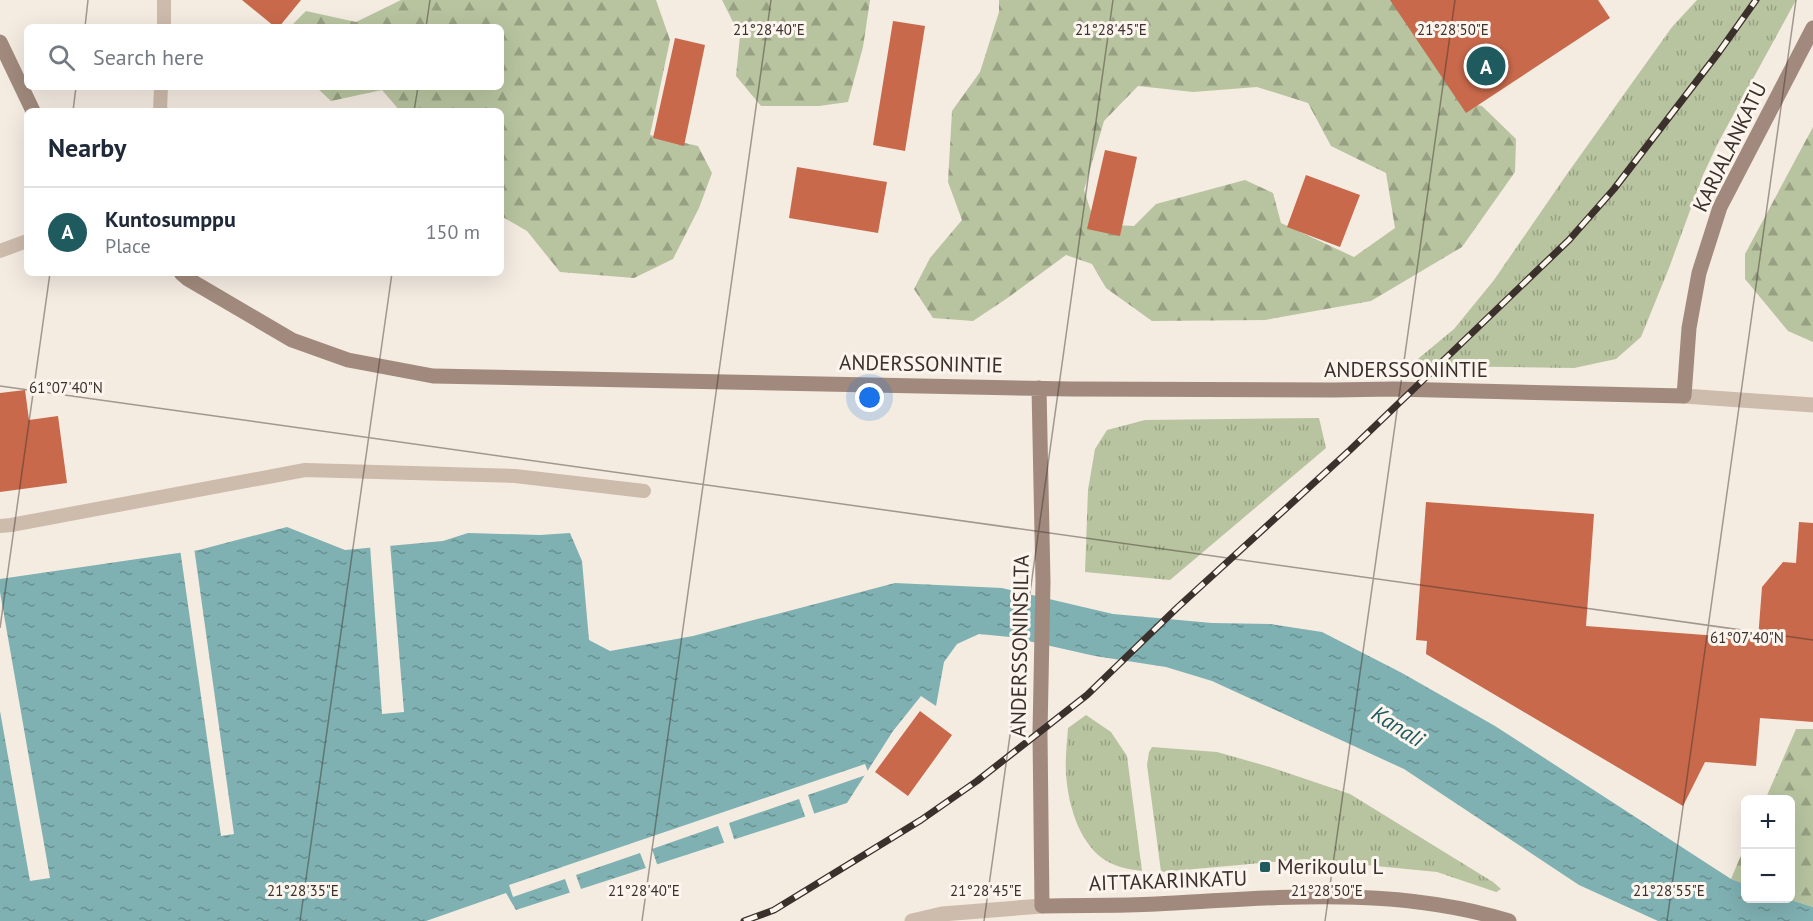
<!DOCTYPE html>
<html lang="en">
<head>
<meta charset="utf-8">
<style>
  :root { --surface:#fff; --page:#f6f6f7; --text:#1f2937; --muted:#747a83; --line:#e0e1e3; --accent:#1f5a5e }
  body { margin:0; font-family:"PT Sans",sans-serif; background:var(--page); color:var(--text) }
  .controls { position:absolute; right:18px; bottom:18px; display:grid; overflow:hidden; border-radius:9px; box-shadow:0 6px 24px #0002 }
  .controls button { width:54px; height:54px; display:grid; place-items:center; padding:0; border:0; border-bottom:2px solid var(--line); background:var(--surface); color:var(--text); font:30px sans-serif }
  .you { position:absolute; left:870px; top:398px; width:21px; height:21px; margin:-15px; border:4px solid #fff; border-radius:50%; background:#1a73e8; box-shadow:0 0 0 9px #1a73e833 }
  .badge { display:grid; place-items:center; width:39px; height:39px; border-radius:50%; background:var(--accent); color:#fff; font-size:20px; font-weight:700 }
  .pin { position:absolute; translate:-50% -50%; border:3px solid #fff; box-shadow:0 2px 6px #0006 }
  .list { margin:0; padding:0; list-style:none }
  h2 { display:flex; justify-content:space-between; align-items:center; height:78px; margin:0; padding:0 24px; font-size:26px }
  h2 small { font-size:20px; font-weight:400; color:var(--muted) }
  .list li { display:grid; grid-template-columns:39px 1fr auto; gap:18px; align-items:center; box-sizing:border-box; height:90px; padding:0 24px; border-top:2px solid var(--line) }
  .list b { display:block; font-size:22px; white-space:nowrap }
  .list p { margin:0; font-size:20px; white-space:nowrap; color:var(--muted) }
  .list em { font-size:20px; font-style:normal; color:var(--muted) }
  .icon { flex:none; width:33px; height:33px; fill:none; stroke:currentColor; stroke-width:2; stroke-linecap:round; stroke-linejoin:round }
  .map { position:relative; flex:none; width:1813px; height:921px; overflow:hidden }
  .search { position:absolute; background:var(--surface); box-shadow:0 6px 24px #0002; left:24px; top:24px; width:480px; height:66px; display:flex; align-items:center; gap:15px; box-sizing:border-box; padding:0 21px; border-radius:9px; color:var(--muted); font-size:22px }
  .panel { position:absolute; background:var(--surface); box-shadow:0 6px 24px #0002; left:24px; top:108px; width:480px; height:168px; border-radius:9px }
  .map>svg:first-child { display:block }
  .grass { fill:url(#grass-tufts) }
  .forest { fill:url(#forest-firs); fill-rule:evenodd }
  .water { fill:url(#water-ripples) }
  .pier { fill:#f4ebe1 }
  .building { fill:#c8694b }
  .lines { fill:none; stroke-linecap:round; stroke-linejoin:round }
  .service { stroke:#cdbbac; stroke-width:14 }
  .tertiary { stroke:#cdbbac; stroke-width:15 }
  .secondary { stroke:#a18a7d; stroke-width:15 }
  .rail-casing { stroke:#3b302b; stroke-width:7 }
  .rail { stroke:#fbf5ee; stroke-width:4.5; stroke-dasharray:14; stroke-linecap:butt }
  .ticks { fill:none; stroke:#3b302b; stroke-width:1.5; stroke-opacity:0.45 }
  .poi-dot { fill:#1f5a5e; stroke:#fbf5ee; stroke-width:2 }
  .labels { text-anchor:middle; stroke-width:6; stroke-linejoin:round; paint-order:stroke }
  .street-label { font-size:21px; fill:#3b302b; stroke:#fbf5ee }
  .poi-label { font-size:21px; fill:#3b302b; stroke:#fbf5ee; text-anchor:start }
  .water-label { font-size:22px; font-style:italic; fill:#1f5a5e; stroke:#fbf5ee }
  .ticks-label { font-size:15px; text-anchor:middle; fill:#3b302b; stroke:#fbf5ee; stroke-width:6; stroke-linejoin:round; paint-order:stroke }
</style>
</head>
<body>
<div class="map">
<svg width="1813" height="921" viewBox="0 0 1813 921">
  <defs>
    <pattern id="grass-tufts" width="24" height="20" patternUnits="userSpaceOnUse" patternTransform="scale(1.5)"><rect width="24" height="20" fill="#b8c4a0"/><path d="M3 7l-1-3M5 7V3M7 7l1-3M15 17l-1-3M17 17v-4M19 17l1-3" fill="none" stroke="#97a083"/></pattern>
    <pattern id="forest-firs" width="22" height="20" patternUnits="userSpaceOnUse" patternTransform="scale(1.5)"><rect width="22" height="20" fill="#b8c4a0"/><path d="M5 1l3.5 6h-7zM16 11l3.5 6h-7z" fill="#97a083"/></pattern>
    <pattern id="water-ripples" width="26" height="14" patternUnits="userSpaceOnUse" patternTransform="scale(1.5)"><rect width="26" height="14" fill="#7fb0b2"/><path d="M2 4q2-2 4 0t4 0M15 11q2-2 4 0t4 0" fill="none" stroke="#699091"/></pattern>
  </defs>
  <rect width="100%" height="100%" fill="#f4ebe1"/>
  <path class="grass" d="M1697,0H1796L1718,143L1703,175L1669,268L1641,337L1616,359L1574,368L1429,366L1413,363L1454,329L1494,280L1567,174L1672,27Z
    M1319,418L1326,448L1170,580L1085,572L1088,490L1095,449L1107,430L1145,420Z
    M1086,715L1111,732L1127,756L1142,871C1128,869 1114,867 1102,858C1078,840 1068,803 1066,774C1065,759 1067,743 1068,728Z
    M1152,747L1217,752L1270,767L1350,794L1493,882L1501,889L1496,892L1437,872L1305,859L1161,872L1147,765L1149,752Z"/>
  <path class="forest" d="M401,0H656L670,40L650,135L698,146L712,173L699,208L673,259L634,278L560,272L527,231L501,216V111H400L382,90L331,101L316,87H501V27H290L306,11L356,22Z
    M722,0H870L863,47L848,102L819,106H761L736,76L740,36Z
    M999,0H1392L1461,102L1482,106L1516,139L1515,172L1462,247L1371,301L1265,320L1152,321L1106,288L1092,264L1066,255L1009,297L973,321L933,318L914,289L930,258L962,220L948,182L952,111L980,72L999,12ZM1138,86L1193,92L1257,87L1308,103L1331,146L1386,173L1395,228L1354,257L1281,223L1273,193L1245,180L1156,204L1134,226L1095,224L1084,190L1104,121Z
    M1813,127V342L1788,331L1745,279V254Z
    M1796,729H1813V907L1788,899L1790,898V800H1765Z
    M1745,846V884L1731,879Z"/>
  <path class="water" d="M287,527L345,550L443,541L468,533L540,535L570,533L582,561L589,640L610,651L693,636L895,583L1002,588L1113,614L1212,623L1270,624L1322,632L1402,673L1495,726L1731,879L1745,884L1746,898L1788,899L1813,907V921H1658L1579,885L1404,769L1212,681L1166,667L1095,656L1010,637L979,634L957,644L944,662L936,706L921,696L893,731L847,803L516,910L506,893L426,921H0V579L199,550Z"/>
  <path class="pier" d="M390,543L404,712L382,714L370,545Z
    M194,547L234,834L221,836L180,549Z
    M0,592L50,878L30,881L0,711Z
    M865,764L869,774L808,795L815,816L806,819L799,799L729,823L735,842L725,845L718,826L652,849L658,867L647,871L640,853L576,875L582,892L571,896L565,879L513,897L509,885Z"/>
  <path class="building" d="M242,0H301L279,27H275Z
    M1390,0H1598L1610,18L1466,113Z
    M893,21L925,26L905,151L873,145Z
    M675,38L705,45L684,146L653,138Z
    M1105,150L1137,157L1120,236L1087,229Z
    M797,167L887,182L878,233L789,218Z
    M1306,175L1360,195L1340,247L1287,227Z
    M25,390L29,420L58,416L67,483L0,492V393Z
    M1426,502L1594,514L1586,626L1758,639L1762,587L1783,562L1796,563L1799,522L1813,523V722L1760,718L1756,766L1705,762L1683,806L1426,654L1427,641L1416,640Z
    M920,711L952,735L908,796L875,772Z"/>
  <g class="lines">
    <path class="service" d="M164,0V27
      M160,111L161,87
      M0,251L27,241
      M0,526L11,525L305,470L515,476L644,491"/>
    <path class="tertiary" d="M1684,396L1813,405
      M912,921L942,914L1042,906"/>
    <path class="secondary" d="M0,42L33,111
      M181,273L188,279L292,340L348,360L433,376L1071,389L1333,390L1394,389L1684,396L1689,328L1699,273L1720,207L1813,28
      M1039,388L1043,582L1040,733L1042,906C1080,905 1118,906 1156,904C1275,898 1393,885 1509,921"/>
    <g class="rail-casing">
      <path id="rail" d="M744,921L774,910L921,820L977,781L1087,695L1178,607L1350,450L1569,240L1614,189L1719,52L1756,0"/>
    </g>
    <use href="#rail" class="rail"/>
  </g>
  <path class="ticks" d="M85,27L88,0M426,27L430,0M73,111L76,87M414,111L418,87M0,386L1813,640M0,628L50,273M300,921L392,273M642,921L771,0M984,921L1113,0M1325,921L1455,0M1667,921L1796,0"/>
  <rect class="poi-dot" x="1259" y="861" width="12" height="12" rx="3"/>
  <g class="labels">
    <g class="street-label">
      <text transform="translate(1730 147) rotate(-64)" y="7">KARJALANKATU</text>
      <text transform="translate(921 364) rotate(1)" y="7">ANDERSSONINTIE</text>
      <text x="1406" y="377">ANDERSSONINTIE</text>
      <text transform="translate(1020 646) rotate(-89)" y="7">ANDERSSONINSILTA</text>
      <text transform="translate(1168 881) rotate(-2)" y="7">AITTAKARINKATU</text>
    </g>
    <g class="poi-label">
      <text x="1277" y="874">Merikoulu L</text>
    </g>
    <g class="water-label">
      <text transform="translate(1398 726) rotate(32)" y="8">Kanali</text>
    </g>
  </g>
  <g class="ticks-label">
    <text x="769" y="35">21°28'40"E</text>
    <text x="1111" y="35">21°28'45"E</text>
    <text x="1453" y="35">21°28'50"E</text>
    <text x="66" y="393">61°07'40"N</text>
    <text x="1747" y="643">61°07'40"N</text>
    <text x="303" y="896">21°28'35"E</text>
    <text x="644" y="896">21°28'40"E</text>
    <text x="986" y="896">21°28'45"E</text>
    <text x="1327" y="896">21°28'50"E</text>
    <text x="1669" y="896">21°28'55"E</text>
  </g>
</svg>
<div class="controls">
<button>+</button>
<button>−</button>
</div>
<div class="you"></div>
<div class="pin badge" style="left:1486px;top:66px">A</div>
<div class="search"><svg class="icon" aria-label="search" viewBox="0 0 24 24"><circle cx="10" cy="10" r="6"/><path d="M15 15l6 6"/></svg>Search here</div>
<section class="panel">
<h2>Nearby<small></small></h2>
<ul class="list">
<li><span class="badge">A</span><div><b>Kuntosumppu</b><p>Place</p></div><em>150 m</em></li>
</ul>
</section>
</div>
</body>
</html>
